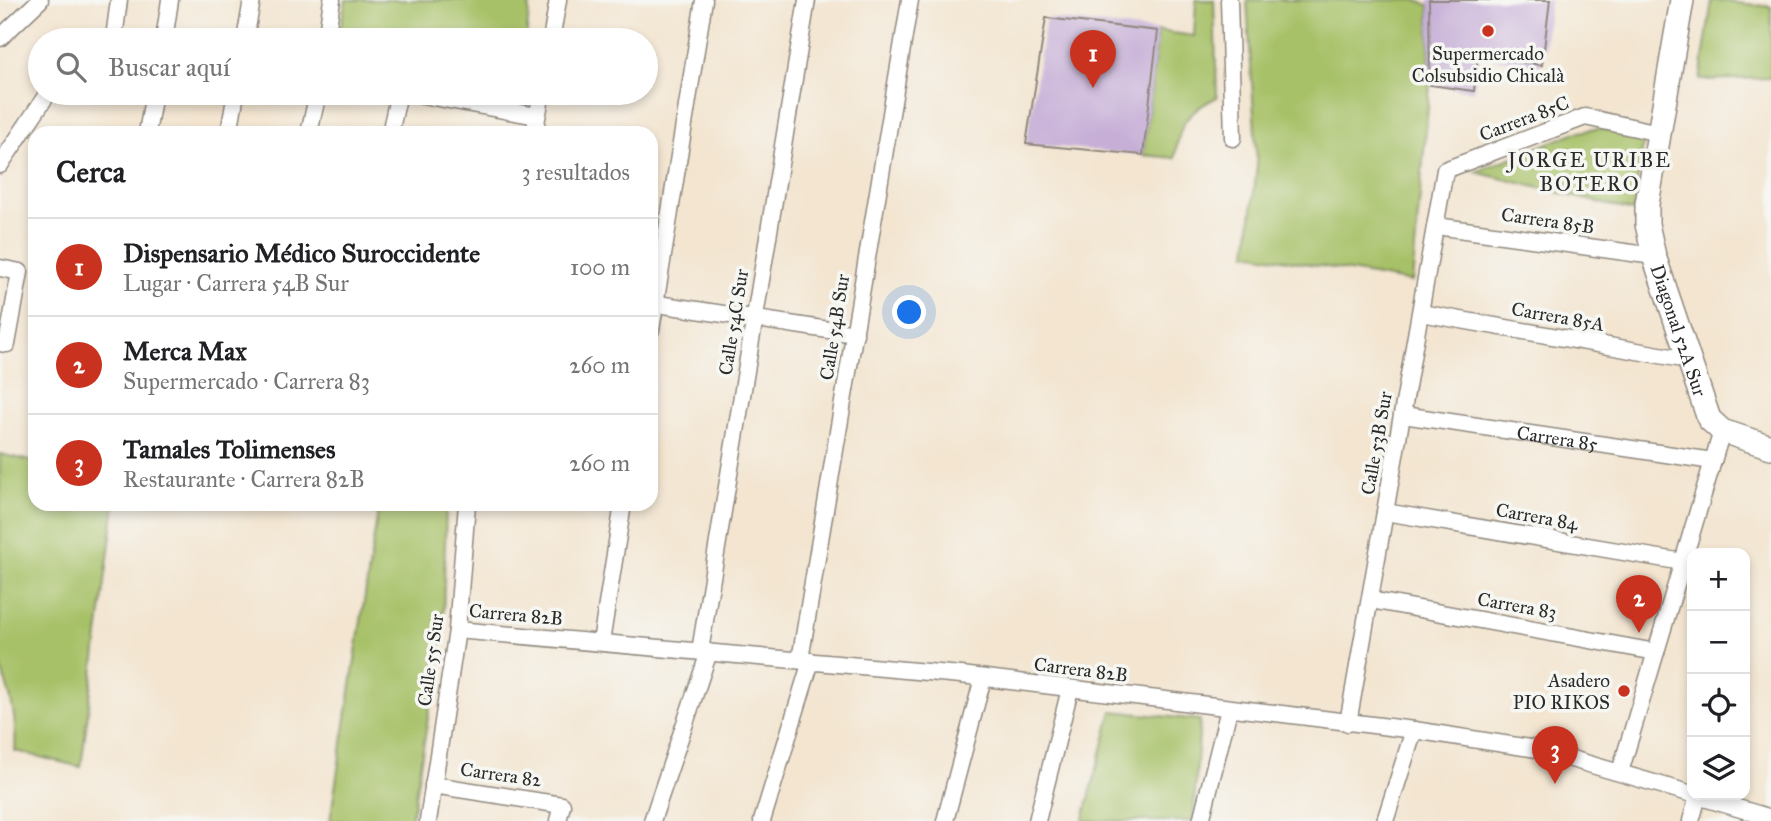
<!DOCTYPE html>
<html lang="es">
<head>
<meta charset="utf-8">
<style>
  :root { --surface:#fff; --page:#f6f6f6; --text:#202124; --muted:#757577; --line:#e0e0e0; --accent:#c8321e }
  body { margin:0; font-family:"IM FELL Great Primer",serif; background:var(--page); color:var(--text) }
  .controls { position:absolute; right:21px; bottom:21px; display:grid; overflow:hidden; border-radius:14px; box-shadow:0 4px 10px #0003 }
  .controls button { width:63px; height:63px; display:grid; place-items:center; padding:0; border:0; border-bottom:2px solid var(--line); background:var(--surface); color:var(--text); font:35px sans-serif }
  .you { position:absolute; left:910px; top:313px; width:24px; height:24px; margin:-18px; border:5px solid #fff; border-radius:50%; background:#1a73e8; box-shadow:0 0 0 10px #1a73e833 }
  .badge { display:grid; place-items:center; width:46px; height:46px; border-radius:50%; background:var(--accent); color:#fff; font-size:23px; font-weight:700 }
  .pin { position:absolute; translate:-50% -58px; filter:drop-shadow(0 2px 4px #0008) }
  .pin::after { content:''; position:absolute; top:37px; width:24px; height:21px; background:inherit; clip-path:polygon(0 0,100% 0,50% 100%) }
  .list { margin:0; padding:0; list-style:none }
  h2 { display:flex; justify-content:space-between; align-items:center; height:91px; margin:0; padding:0 28px; font-size:30px }
  h2 small { font-size:23px; font-weight:400; color:var(--muted) }
  .list li { display:grid; grid-template-columns:46px 1fr auto; gap:21px; align-items:center; box-sizing:border-box; height:98px; padding:0 28px; border-top:2px solid var(--line) }
  .list b { display:block; font-size:26px; white-space:nowrap }
  .list p { margin:0; font-size:23px; white-space:nowrap; color:var(--muted) }
  .list em { font-size:23px; font-style:normal; color:var(--muted) }
  .icon { flex:none; width:38px; height:38px; fill:none; stroke:currentColor; stroke-width:2; stroke-linecap:round; stroke-linejoin:round }
  .map { position:relative; flex:none; width:1771px; height:821px; overflow:hidden }
  .search { position:absolute; background:var(--surface); box-shadow:0 4px 10px #0003; left:28px; top:28px; width:630px; height:77px; display:flex; align-items:center; gap:18px; box-sizing:border-box; padding:0 24px; border-radius:38px; color:var(--muted); font-size:26px }
  .panel { position:absolute; background:var(--surface); box-shadow:0 4px 10px #0003; left:28px; top:126px; width:630px; height:385px; border-radius:21px }
  .map>svg:first-child { display:block }
  .green { fill:#a7c168; stroke:#69764a; stroke-width:2 }
  .building { fill:#c6aed7 }
  .lines { fill:none; stroke-linecap:round; stroke-linejoin:round }
  .street-casing { stroke:#8f887e; stroke-width:19 }
  .secondary-casing { stroke:#8f887e; stroke-width:26 }
  .street { stroke:#fff; stroke-width:16 }
  .secondary { stroke:#fff; stroke-width:23 }
  .poi-dot { fill:#c8321e; stroke:#f6f6f2; stroke-width:2.5 }
  .labels { text-anchor:middle; stroke-width:7; stroke-linejoin:round; paint-order:stroke }
  .poi-label { font-size:19px; fill:#2b2b2b; stroke:#f6f6f2 }
  .street-label { font-size:19px; fill:#2b2b2b; stroke:#f6f6f2 }
  .neighbourhood-label { font-size:21px; letter-spacing:2px; fill:#2b2b2b; stroke:#f6f6f2 }
</style>
</head>
<body>
<div class="map">
<svg width="1771" height="821" viewBox="0 0 1771 821">
  <rect width="100%" height="100%" fill="#f6f6f2"/>
  <filter id="ink" filterUnits="userSpaceOnUse"><feTurbulence type="fractalNoise" baseFrequency=".0143" numOctaves="2"/><feDisplacementMap in="SourceGraphic" scale="14" xChannelSelector="R" yChannelSelector="G"/><feConvolveMatrix kernelMatrix="1 2 1 2 8 2 1 2 1" color-interpolation-filters="sRGB"/></filter>
  <filter id="wash" filterUnits="userSpaceOnUse"><feTurbulence type="fractalNoise" baseFrequency=".00686" numOctaves="4" result="noise"/><feDisplacementMap in="SourceGraphic" scale="28" xChannelSelector="R" yChannelSelector="G"/><feGaussianBlur stdDeviation="1.57" result="paint"/><feColorMatrix in="noise" values="0 0 0 0 0 0 0 0 0 0 0 0 0 0 0 0 0 1.4 0 .05"/><feComposite in="paint" operator="in"/></filter>
  <g filter="url(#wash)">
    <rect width="100%" height="100%" fill="#f3e5d0"/>
    <path class="green" d="M346,0H530L526,40H338Z
      M1196,0H1214L1217,97C1185,113 1179,124 1175,158L1143,155L1158,31L1194,36Z
      M1247,0H1415L1429,5L1430,85L1412,282L1247,253L1257,166Z
      M1712,0L1771,7V78L1700,80Z
      M1601,128L1644,138L1633,211L1475,172L1574,133Z
      M0,454L35,462V504H115L81,767L15,751C17,720 12,696 0,667Z
      M379,504H446L443,627L411,821H330Z
      M1112,711L1200,720L1193,821H1083Z"/>
    <g id="blocks">
      <path class="building" d="M1429,0H1550L1542,65L1478,56L1474,91L1430,85Z
        M1046,18L1158,31L1143,155L1026,144Z"/>
    </g>
  </g>
  <g filter="url(#ink)">
    <use href="#blocks" fill-opacity="0" stroke="#8f887e" stroke-width="2"/>
    <g class="lines">
      <g class="street-casing">
        <g id="street">
          <path d="M119,0L114,38L125,40"/>
          <path d="M1229,0L1233,138"/>
          <path d="M0,38L40,0"/>
          <path d="M164,40L170,0"/>
          <path d="M245,40L252,0"/>
          <path d="M326,40L332,0"/>
          <path d="M551,40L558,0"/>
          <path d="M411,93L537,116"/>
          <path d="M147,133L154,93"/>
          <path d="M229,133L236,93"/>
          <path d="M309,133L318,93"/>
          <path d="M390,133L399,93"/>
          <path d="M534,133L542,93"/>
          <path d="M0,165L48,93"/>
          <path d="M1436,226L1654,256"/>
          <path d="M0,268L20,272L7,344L0,343"/>
          <path d="M651,303L855,334"/>
          <path d="M1421,313L1688,360"/>
          <path d="M651,330L704,0"/>
          <path id="s1" d="M1403,415L1713,461"/>
          <path d="M1385,512L1683,562"/>
          <path d="M1370,600L1656,652"/>
          <path d="M457,630L961,675L1414,730L1537,749L1692,794"/>
          <path d="M601,642L623,504"/>
          <path d="M700,651L807,0"/>
          <path d="M800,660L910,0"/>
          <path d="M1348,723L1445,170L1585,117L1659,133"/>
          <path d="M1620,772L1722,431"/>
          <path d="M433,785L562,805L558,821"/>
          <path d="M1694,795L1771,818"/>
          <path d="M428,821L457,630L467,504"/>
          <path d="M652,821L709,652"/>
          <path d="M762,821L811,661"/>
          <path d="M945,821L983,678"/>
          <path d="M1037,821L1070,689"/>
          <path d="M1201,821L1229,709"/>
          <path d="M1385,821L1414,730"/>
          <path d="M1691,821L1698,796"/>
        </g>
      </g>
      <g class="secondary-casing">
        <g id="secondary">
          <path id="s2" d="M1682,0L1647,204V224L1654,256L1709,419L1722,431L1771,447"/>
        </g>
      </g>
      <use href="#street" class="street"/>
      <use href="#secondary" class="secondary"/>
    </g>
  </g>
  <g class="poi-dot">
    <circle cx="1488" cy="31" r="7"/>
    <circle cx="1624" cy="691" r="7"/>
  </g>
  <g class="labels">
    <g class="poi-label">
      <text x="1488" y="60">Supermercado<tspan x="1488" dy="22">Colsubsidio Chicalà</tspan></text>
      <text x="1610" y="687" text-anchor="end">Asadero<tspan x="1610" dy="22">PIO RIKOS</tspan></text>
    </g>
    <g class="street-label">
      <text transform="translate(1524 118) rotate(-21)" y="7">Carrera 85C</text>
      <text transform="translate(1548 220) rotate(8)" y="7">Carrera 85B</text>
      <text transform="translate(1558 316) rotate(10)" y="7">Carrera 85A</text>
      <text transform="translate(733 322) rotate(-81)" y="7">Calle 54C Sur</text>
      <text transform="translate(834 327) rotate(-81)" y="7">Calle 54B Sur</text>
      <text dy="7" stroke="none"><textPath href="#s2" startOffset="338">Diagonal 52A Sur</textPath></text>
      <text dy="7" stroke="none"><textPath href="#s1" startOffset="156">Carrera 85</textPath></text>
      <text transform="translate(1376 443) rotate(-80)" y="7">Calle 53B Sur</text>
      <text transform="translate(1537 516) rotate(10)" y="7">Carrera 84</text>
      <text transform="translate(1517 605) rotate(10)" y="7">Carrera 83</text>
      <text transform="translate(516 614) rotate(5)" y="7">Carrera 82B</text>
      <text transform="translate(430 660) rotate(-82)" y="7">Calle 55 Sur</text>
      <text transform="translate(1081 669) rotate(7)" y="7">Carrera 82B</text>
      <text transform="translate(501 774) rotate(8)" y="7">Carrera 82</text>
    </g>
    <g class="neighbourhood-label">
      <text x="1590" y="167">JORGE URIBE<tspan x="1590" dy="24">BOTERO</tspan></text>
    </g>
  </g>
</svg>
<div class="controls">
<button>+</button>
<button>−</button>
<button><svg class="icon" aria-label="locate" viewBox="0 0 24 24"><circle cx="12" cy="12" r="6"/><path d="M12 2v4M12 18v4M2 12h4M18 12h4"/></svg></button>
<button><svg class="icon" aria-label="layers" viewBox="0 0 24 24"><path d="M12 4l9 5-9 5-9-5zM3 14l9 5 9-5"/></svg></button>
</div>
<div class="you"></div>
<div class="pin badge" style="left:1093px;top:88px">1</div>
<div class="pin badge" style="left:1639px;top:633px">2</div>
<div class="pin badge" style="left:1555px;top:784px">3</div>
<div class="search"><svg class="icon" aria-label="search" viewBox="0 0 24 24"><circle cx="10" cy="10" r="6"/><path d="M15 15l6 6"/></svg>Buscar aquí</div>
<section class="panel">
<h2>Cerca<small>3 resultados</small></h2>
<ul class="list">
<li><span class="badge">1</span><div><b>Dispensario Médico Suroccidente</b><p>Lugar · Carrera 54B Sur</p></div><em>100 m</em></li>
<li><span class="badge">2</span><div><b>Merca Max</b><p>Supermercado · Carrera 83</p></div><em>260 m</em></li>
<li><span class="badge">3</span><div><b>Tamales Tolimenses</b><p>Restaurante · Carrera 82B</p></div><em>260 m</em></li>
</ul>
</section>
</div>
</body>
</html>
